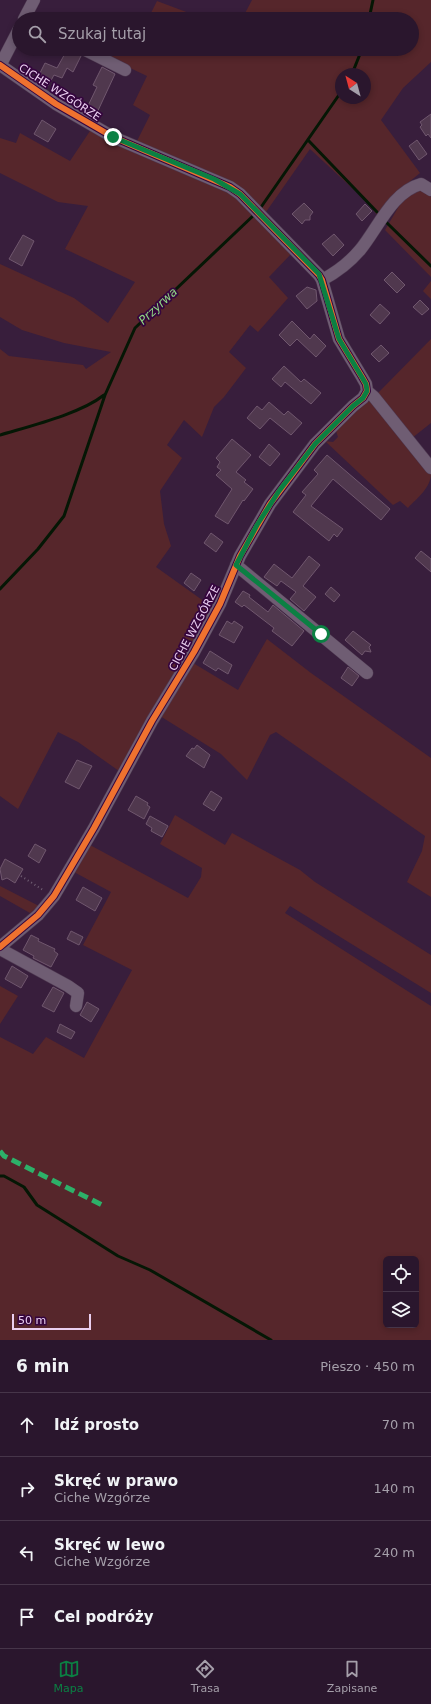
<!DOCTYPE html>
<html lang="pl">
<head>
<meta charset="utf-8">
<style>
  :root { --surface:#2a162d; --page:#321f35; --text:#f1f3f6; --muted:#a59faa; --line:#463549; --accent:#0b8043 }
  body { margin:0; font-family:"DejaVu Sans",sans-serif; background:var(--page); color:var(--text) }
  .controls { position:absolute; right:12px; bottom:12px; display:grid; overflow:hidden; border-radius:6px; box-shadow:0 2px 6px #0003 }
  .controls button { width:36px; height:36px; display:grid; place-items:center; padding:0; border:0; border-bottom:1px solid var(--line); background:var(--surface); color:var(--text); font:20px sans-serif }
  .compass { position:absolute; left:335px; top:68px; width:36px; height:36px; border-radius:50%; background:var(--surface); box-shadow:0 2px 6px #0003; rotate:324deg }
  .scale { position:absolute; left:12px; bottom:10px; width:79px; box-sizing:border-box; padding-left:4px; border:2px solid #eacff0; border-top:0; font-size:11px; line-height:14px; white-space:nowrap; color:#eacff0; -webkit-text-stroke:3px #35053e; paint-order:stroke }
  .stop { position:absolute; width:12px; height:12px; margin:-9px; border:3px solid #0b8043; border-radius:50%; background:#fff }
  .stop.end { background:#0b8043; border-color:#fff; box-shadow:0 1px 4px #0008 }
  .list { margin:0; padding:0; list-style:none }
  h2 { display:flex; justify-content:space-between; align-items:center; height:52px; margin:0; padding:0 16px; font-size:17px }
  h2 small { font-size:13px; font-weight:400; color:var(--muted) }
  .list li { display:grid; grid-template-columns:26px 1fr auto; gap:12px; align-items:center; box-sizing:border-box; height:64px; padding:0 16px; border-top:1px solid var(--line) }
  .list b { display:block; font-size:15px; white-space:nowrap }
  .list p { margin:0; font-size:13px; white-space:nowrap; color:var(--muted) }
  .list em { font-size:13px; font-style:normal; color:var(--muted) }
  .icon { flex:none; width:22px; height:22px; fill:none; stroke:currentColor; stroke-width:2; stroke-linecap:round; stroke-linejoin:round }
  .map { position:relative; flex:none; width:431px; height:1340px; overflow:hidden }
  .search { position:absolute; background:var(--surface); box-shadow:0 2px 6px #0003; left:12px; right:12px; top:12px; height:44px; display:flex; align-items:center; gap:10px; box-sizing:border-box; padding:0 14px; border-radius:22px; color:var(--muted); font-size:15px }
  .sheet { height:308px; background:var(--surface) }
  nav { display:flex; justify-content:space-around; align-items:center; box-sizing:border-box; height:56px; border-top:1px solid var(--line); background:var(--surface); font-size:11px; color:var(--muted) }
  nav a { display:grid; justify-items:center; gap:2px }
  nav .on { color:var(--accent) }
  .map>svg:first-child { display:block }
  .green { fill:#56262b; fill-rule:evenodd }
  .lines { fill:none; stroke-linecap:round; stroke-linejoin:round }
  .stream { stroke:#051705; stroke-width:3 }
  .building { fill:#50384e; stroke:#70576e }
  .minor-casing { stroke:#4f3a52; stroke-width:13 }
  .path { stroke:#705f73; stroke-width:2; stroke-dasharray:1 3; stroke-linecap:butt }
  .minor { stroke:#6f5d73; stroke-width:12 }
  .quiet { stroke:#2db169; stroke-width:5; stroke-dasharray:10 5; stroke-linecap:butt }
  .cycleway-casing { stroke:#35053e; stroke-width:8 }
  .cycleway { stroke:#ef722f; stroke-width:6 }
  .route { stroke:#0b8043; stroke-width:5 }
  .labels { text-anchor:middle; stroke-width:3.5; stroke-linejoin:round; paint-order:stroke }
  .street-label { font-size:11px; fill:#eacff0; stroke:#35053e }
  .water-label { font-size:12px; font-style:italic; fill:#8fd682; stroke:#35053e }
</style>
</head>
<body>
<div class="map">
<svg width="431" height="1340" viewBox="0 0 431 1340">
  <rect width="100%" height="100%" fill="#381e3c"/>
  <path class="green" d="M252,0H431V62L403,88L381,120L420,173L403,187L378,216L367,202L310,149L266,212L263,213L256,205L136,143L150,115L133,105L147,76L90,49H412V19H242ZM341,74H365V98H341Z
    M157,1L205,19H148Z
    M92,128L232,193L291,254L269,277L288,298L258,332L250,325L229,352L246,368L224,397L214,407L202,437L184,420L167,445L182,458L160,491L164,524L171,546L156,567L212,607L119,771L78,742L58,732L18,809L0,796V349L9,356L83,365L86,369L111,352L64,343L22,330L0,317V264L74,298L108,323L135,282L65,249L88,206L58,202L0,173V138L16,143L20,133L70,161Z
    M418,188L425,191L431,197V277L385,230L405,196Z
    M431,281V299L423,291Z
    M431,339V423L412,438L378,393Z
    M373,401L431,473C431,488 417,498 408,508L400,501L393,505L325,441L333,442L338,437L336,431L366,402Z
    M267,639L311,673L431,758V897L407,882L422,851L425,836L276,732L270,735L247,780L221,754L160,716L193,663L238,690Z
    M175,815L225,845L232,833L300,870L315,882L431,955V993L290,906L285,913L431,1006V1340H0V1037L33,1054L46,1037L84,1058L132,970L83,945L111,892L74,872L90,845L188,898L201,877L202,868L160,844ZM386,1259H416V1325H386Z
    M0,886L39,906L30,913L0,896Z
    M0,986L18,996L0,1024Z"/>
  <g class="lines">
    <path class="stream" d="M369,19L373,0
      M352,74L362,49
      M308,140L377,212
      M259,210L341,92
      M386,222L431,266
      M0,435C30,426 80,414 104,395
      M0,589L38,549L64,516L105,395L135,328L255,214
      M0,1176H4L24,1187L37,1205L118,1256L150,1270L271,1340"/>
  </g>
  <path class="building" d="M73,49L81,56L73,72L67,68L62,78L54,75L48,86L44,83L43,86L36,81L45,63L57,68L67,50L71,52Z
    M102,67L115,74L95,117L85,112L97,87L93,85Z
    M431,114V138L428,134L426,136L420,127L422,125L420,122Z
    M42,120L56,129L48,142L34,134Z
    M417,140L427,154L419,160L409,146Z
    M304,203L313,212L310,216V220H305L302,224L292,214Z
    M365,204L372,211L362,221L356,214Z
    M334,234L344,245L333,256L322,244Z
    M23,235L34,241L22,266L9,259Z
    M392,272L405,285L397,293L384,280Z
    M307,287L316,290L317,301L307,309L296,296Z
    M420,300L429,309L422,315L413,307Z
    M380,304L390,313L380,324L370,315Z
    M292,321L310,339L314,334L326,346L316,357L297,339L290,346L279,335Z
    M381,345L389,353L379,362L371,354Z
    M284,366L301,382L304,379L321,393L311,404L285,382L281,387L272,379Z
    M269,402L284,415L288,411L302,423L291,435L270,418L260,429L247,418L257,406L262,410Z
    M232,439L251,455L236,472L246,480L244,482L253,489L244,501L243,500L228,524L215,516L232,489L216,475L221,470L217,467L220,462L216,458Z
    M269,444L280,454L270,466L259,457Z
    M327,455L390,509L381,520L333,479L311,506L343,529L337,537L334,534L329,541L293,512L306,495L302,492L318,474L314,470Z
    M211,533L223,542L216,552L204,543Z
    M421,551L431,559V572L415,558Z
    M309,556L320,565L303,586L316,597L304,611L290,599L296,592L281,581L277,586L264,577L274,564L292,578Z
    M191,573L201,580L194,591L184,583Z
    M331,587L340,595L334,602L325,594Z
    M243,591L250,595L249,597L268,612L273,605L304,631L292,646L272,631L274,628L244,605L242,607L235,602Z
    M227,621L232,624L234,621L243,627L234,643L219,635Z
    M353,631L371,645L369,647L371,652L365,651L362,655L345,640Z
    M210,651L232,665L228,674L218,668L216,671L203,663Z
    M348,667L359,676L352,686L341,678Z
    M197,745L210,755L204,768L186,756L192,748L194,749Z
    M77,760L92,766L79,789L65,782Z
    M211,791L222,798L214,811L203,804Z
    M136,796L148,803L147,805L150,807L144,819L128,810Z
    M150,816L168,826L162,837L151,831L152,828L146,824Z
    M35,844L46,850L39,863L28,856Z
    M5,859L23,869L15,883L7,878L2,880L0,869Z
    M83,887L102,898L95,911L76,900Z
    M71,931L83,937L79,945L67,939Z
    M31,935L39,939L38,941L55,949L54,951L58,954L51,967L33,958L34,956L23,950Z
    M12,966L28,976L21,988L5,979Z
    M53,987L64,993L54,1012L42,1006Z
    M87,1002L99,1009L91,1022L80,1015Z
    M60,1024L75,1032L71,1039L57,1032Z"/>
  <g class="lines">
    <g class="minor-casing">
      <path id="minor" d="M24,19L34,0
        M83,49L125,70
        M0,66L19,29
        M322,280C337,272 349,263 360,250C378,228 392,192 421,184L431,190
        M367,391L374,397L431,468
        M236,565L367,673
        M0,947L38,915L54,896L94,828L152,721L194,652L220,604L240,556L270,504L315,444L353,406L363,398L367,391L366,384L362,377L339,339L322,280L319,275L240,194L230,187L113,137L56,104L0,65
        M0,949L68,986L78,993L76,1006"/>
    </g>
    <path class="path" d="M21,876L43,890"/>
    <use href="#minor" class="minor"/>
    <path class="quiet" d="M0,1151L4,1156L104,1206"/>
    <g class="cycleway-casing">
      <path id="cycleway" d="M0,947L38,915L54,896L94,828L152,721L194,652L220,604L240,556L270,504L315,444L353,406L363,398L367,391L366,384L362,377L339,339L322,280L319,275L240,194L230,187L113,137L56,104L0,65"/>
    </g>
    <use href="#cycleway" class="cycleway"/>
  </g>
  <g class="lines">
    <path class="route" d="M113,137L214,179L240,194L319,274L339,339L366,384L367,391L363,398L353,406L315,444L279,491L257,525L236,565L321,634"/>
  </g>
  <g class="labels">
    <g class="street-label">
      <text transform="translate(60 92) rotate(33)" y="4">CICHE WZGÓRZE</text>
      <text transform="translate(194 628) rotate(-62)" y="4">CICHE WZGÓRZE</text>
    </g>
    <g class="water-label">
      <text transform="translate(158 306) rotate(-43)" y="4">Przyrwa</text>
    </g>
  </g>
</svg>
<div class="controls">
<button><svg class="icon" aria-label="locate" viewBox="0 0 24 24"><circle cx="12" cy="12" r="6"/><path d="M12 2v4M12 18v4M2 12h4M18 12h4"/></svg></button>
<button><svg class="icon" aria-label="layers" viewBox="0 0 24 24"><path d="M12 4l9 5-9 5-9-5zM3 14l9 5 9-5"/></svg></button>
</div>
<svg class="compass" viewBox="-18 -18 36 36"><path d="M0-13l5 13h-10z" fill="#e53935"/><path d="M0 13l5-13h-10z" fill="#a59faa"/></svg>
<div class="scale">50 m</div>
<div class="stop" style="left:321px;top:634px"></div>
<div class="stop end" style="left:113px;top:137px"></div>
<div class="search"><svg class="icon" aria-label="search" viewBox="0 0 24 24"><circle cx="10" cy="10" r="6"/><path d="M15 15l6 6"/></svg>Szukaj tutaj</div>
</div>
<section class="sheet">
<h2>6 min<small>Pieszo · 450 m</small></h2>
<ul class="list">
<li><svg class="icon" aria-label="ahead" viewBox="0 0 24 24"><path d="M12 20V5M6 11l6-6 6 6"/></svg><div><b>Idź prosto</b></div><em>70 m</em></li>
<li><svg class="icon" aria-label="right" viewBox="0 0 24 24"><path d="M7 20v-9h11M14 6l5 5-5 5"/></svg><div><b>Skręć w prawo</b><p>Ciche Wzgórze</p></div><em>140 m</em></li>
<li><svg class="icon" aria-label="left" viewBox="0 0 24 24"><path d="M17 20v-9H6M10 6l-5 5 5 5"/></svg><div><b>Skręć w lewo</b><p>Ciche Wzgórze</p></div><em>240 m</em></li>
<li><svg class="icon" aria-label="arrive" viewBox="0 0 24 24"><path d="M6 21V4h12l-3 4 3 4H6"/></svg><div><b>Cel podróży</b></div></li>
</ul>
</section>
<nav>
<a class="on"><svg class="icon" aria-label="map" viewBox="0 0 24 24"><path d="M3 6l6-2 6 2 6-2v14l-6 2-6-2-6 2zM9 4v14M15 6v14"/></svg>Mapa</a>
<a><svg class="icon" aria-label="directions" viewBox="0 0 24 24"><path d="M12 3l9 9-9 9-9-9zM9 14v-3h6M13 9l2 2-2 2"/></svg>Trasa</a>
<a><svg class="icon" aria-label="saved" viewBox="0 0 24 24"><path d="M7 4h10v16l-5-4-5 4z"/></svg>Zapisane</a>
</nav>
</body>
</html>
